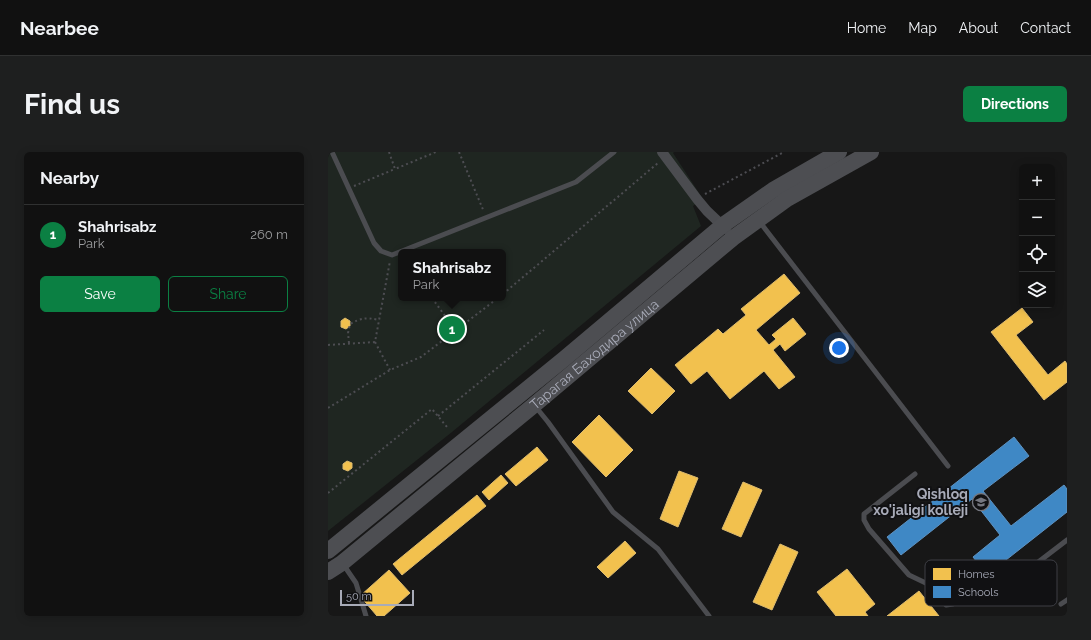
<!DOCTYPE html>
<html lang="en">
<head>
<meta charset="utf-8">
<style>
  :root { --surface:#111; --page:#1e1f1f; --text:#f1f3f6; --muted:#9c9d9f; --line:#303131; --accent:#0b8043 }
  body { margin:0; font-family:Raleway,sans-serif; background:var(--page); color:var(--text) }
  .controls { position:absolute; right:12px; top:12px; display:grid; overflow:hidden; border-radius:6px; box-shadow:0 2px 10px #0003 }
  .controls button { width:36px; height:36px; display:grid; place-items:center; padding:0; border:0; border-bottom:1px solid var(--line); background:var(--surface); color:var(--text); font:20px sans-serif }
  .scale { position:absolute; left:12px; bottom:10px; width:74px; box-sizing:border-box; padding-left:4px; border:2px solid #a8abb8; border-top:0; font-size:11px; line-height:14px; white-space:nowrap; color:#a8abb8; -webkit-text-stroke:3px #111113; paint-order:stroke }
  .you { position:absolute; left:511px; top:196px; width:14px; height:14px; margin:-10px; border:3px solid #fff; border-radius:50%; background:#1a73e8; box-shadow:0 0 0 6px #1a73e833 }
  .badge { display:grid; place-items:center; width:26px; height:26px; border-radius:50%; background:var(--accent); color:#fff; font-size:13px; font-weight:700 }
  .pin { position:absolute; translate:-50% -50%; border:2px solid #fff; box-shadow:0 1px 4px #0006 }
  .popup { position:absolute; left:70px; top:97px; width:108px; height:52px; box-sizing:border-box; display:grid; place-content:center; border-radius:6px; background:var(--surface); filter:drop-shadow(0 1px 3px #0005); font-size:13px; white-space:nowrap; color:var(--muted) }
  .popup b { font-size:15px; color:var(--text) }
  .popup::after { content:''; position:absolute; left:50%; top:100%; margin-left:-8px; border:8px solid transparent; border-top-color:var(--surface) }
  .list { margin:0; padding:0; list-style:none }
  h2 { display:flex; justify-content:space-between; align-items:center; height:52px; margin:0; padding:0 16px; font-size:17px }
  h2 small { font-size:13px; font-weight:400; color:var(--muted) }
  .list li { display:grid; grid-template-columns:26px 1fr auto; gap:12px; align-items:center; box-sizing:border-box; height:60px; padding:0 16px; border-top:1px solid var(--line) }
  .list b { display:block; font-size:15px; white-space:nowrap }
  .list p { margin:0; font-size:13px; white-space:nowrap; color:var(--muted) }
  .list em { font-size:13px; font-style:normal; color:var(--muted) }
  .actions { display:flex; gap:8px; padding:12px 16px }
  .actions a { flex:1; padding:9px 0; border:1px solid var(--accent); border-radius:6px; text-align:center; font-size:14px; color:var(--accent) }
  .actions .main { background:var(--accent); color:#fff }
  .icon { flex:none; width:22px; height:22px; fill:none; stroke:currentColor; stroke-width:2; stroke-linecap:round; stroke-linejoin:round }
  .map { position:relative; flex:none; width:739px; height:464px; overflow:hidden; border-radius:6px }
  header { display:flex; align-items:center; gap:24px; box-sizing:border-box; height:56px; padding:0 20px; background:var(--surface); border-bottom:1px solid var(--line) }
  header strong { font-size:19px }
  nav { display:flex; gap:22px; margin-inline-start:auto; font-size:14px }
  .intro { display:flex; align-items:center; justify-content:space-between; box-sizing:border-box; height:96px; padding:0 24px }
  h1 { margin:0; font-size:28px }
  .button { padding:10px 18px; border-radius:6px; background:var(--accent); color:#fff; font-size:14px; font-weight:700 }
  main { display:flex; gap:24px; padding:0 24px }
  aside { flex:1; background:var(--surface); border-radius:6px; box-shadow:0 2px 10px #0003 }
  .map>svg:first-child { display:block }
  .green { fill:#1f2621; fill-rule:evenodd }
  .homes { fill:#f2c14e; stroke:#dcba6e }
  .schools { fill:#3f88c5; stroke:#5e92c1 }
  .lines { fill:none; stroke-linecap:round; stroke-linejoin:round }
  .path { stroke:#4d4d52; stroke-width:2; stroke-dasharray:2 3; stroke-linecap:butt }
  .service { stroke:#4b4c50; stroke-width:5 }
  .minor { stroke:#4b4c50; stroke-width:10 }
  .primary { stroke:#4d4e52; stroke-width:16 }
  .labels { text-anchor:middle; stroke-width:4; stroke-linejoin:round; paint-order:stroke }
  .street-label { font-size:14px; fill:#a8abb8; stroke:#111113 }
  .poi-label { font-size:14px; font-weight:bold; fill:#a8abb8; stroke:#111113; text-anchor:end }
  .key { fill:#111113; stroke:#3e3f45; stroke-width:1 }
  .key-label { font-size:11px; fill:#a8abb8 }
</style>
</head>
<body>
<header>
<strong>Nearbee</strong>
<nav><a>Home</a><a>Map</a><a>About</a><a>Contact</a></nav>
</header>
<div class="intro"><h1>Find us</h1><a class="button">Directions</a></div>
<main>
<aside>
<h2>Nearby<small></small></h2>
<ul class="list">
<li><span class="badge">1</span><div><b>Shahrisabz</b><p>Park</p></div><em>260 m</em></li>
</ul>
<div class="actions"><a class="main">Save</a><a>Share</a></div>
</aside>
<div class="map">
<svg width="739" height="464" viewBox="0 0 739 464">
  <rect width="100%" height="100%" fill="#171717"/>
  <path class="green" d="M0,0H346L345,1L375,47L365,54L373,74L124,280L0,379ZM73,100H175V146H73Z"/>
  <path class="homes" d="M456,122L472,141L428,178L441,193L448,187L444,183L465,166L478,182L457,199L452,192L445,198L467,225L451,237L436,219L402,247L379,219L363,232L347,213L390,177L395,182L418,163L413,157Z
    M694,156L705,170L688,183L720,223L737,209L739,212V230L716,248L663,180Z
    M17,166L22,169V174L18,177L13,175V169Z
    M323,216L347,239L324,262L300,239Z
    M271,263L305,298L278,325L244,290Z
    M209,295L220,308L188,334L177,322Z
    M19,309L24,311V316L20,319L15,317V312Z
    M351,319L370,326L350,375L332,367Z
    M173,323L180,331L161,348L154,340Z
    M415,330L434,338L413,385L394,377Z
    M149,343L158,354L74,423L65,412Z
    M297,389L308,401L280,426L269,415Z
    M452,392L470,400L444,458L425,450Z
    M519,417L547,452L537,460L540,464H508L489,440Z
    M61,418L82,441L56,464H49L32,444Z
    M591,439L611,464H559Z"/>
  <path class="schools" d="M686,285L701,304L655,339L683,374L736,333L739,337V360L659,423L645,405L672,383L644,347L573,403L559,385Z"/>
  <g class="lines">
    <path class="path" d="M61,0L67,17L108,0
      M131,0L156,60
      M26,34L67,17
      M377,42L456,0
      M175,142L330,11
      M104,146L128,179
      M47,190L62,218
      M21,191L20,181L22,172C33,166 38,165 51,168
      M0,193L47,190L62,109
      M0,256L62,218L93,205L170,146
      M110,264L216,178
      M0,341L104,257L119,275"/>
    <path class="service" d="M4,0L46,91L53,99L64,103L248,30L286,0
      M431,69L620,314
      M207,254L220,270L285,360L330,397L381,464
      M587,322L536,362V368L541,377L581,423L604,434L618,453L625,452L638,443L671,435L692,424L739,388
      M15,412L28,431L38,464
      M733,452L739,448"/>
    <path class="minor" d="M334,0L369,47L379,59L398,77"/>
    <g class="primary">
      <path d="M0,399L236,207L395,73L445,38L511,0"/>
      <path id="s1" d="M0,420L14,411L206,253L405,86L459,47L543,0"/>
    </g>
  </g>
  <defs>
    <g id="university-ring" transform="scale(0.9)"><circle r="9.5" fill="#111113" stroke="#757780" stroke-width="1.5"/><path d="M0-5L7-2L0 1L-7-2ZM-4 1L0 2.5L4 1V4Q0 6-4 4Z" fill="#757780"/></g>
  </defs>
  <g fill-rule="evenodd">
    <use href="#university-ring" x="653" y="350"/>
  </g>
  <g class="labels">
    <g class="street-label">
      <text dy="5" stroke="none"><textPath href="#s1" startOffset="344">Тарагая Баходира улица</textPath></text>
    </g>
    <g class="poi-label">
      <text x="640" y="347">Qishloq<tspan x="640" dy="16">xo'jaligi kolleji</tspan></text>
    </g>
  </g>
  <rect x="597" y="408" width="132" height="46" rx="6" class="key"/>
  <rect x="605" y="416" width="18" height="12" fill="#f2c14e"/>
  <rect x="605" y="434" width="18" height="12" fill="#3f88c5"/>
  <g class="key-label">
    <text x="630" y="426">Homes</text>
    <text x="630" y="444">Schools</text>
  </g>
</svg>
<div class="controls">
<button>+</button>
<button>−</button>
<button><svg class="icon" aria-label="locate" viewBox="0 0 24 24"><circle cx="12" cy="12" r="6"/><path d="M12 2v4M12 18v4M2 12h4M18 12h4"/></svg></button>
<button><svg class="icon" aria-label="layers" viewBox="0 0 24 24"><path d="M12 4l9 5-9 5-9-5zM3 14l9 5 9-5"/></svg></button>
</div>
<div class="scale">50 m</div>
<div class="you"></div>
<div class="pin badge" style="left:124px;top:177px">1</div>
<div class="popup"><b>Shahrisabz</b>Park</div>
</div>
</main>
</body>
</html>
